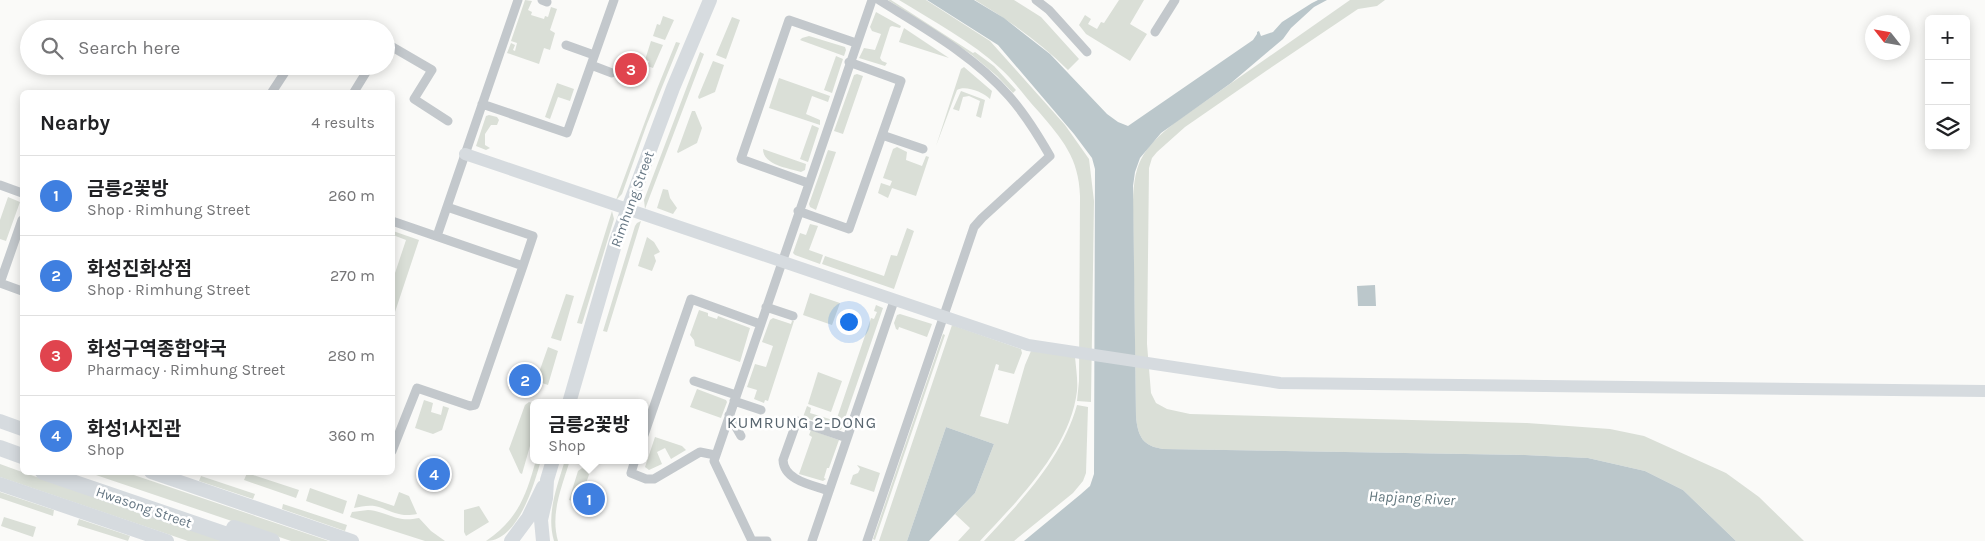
<!DOCTYPE html>
<html lang="en">
<head>
<meta charset="utf-8">
<style>
  :root { --surface:#fff; --page:#f2f2f2; --text:#202124; --muted:#757577; --line:#e0e0e0; --accent:#e4572e }
  body { margin:0; font-family:Karla,"Noto Sans KR",sans-serif; background:var(--page); color:var(--text) }
  .controls { position:absolute; right:15px; top:15px; display:grid; overflow:hidden; border-radius:8px; box-shadow:0 2px 12px #0003 }
  .controls button { width:45px; height:45px; display:grid; place-items:center; padding:0; border:0; border-bottom:1px solid var(--line); background:var(--surface); color:var(--text); font:25px sans-serif }
  .compass { position:absolute; left:1865px; top:15px; width:45px; height:45px; border-radius:50%; background:var(--surface); box-shadow:0 2px 12px #0003; rotate:301deg }
  .you { position:absolute; left:848px; top:321px; width:18px; height:18px; margin:-12px; border:4px solid #fff; border-radius:50%; background:#1a73e8; box-shadow:0 0 0 8px #1a73e833 }
  .badge { display:grid; place-items:center; width:32px; height:32px; border-radius:50%; background:var(--accent); color:#fff; font-size:16px; font-weight:700 }
  .pin { position:absolute; translate:-50% -50%; border:2px solid #fff; box-shadow:0 1px 5px #0006 }
  .popup { position:absolute; left:530px; top:399px; width:118px; height:65px; box-sizing:border-box; display:grid; place-content:center; border-radius:8px; background:var(--surface); filter:drop-shadow(0 1px 4px #0005); font-size:16px; white-space:nowrap; color:var(--muted) }
  .popup b { font-size:19px; color:var(--text) }
  .popup::after { content:''; position:absolute; left:50%; top:100%; margin-left:-10px; border:10px solid transparent; border-top-color:var(--surface) }
  .list { margin:0; padding:0; list-style:none }
  h2 { display:flex; justify-content:space-between; align-items:center; height:65px; margin:0; padding:0 20px; font-size:21px }
  h2 small { font-size:16px; font-weight:400; color:var(--muted) }
  .list li { display:grid; grid-template-columns:32px 1fr auto; gap:15px; align-items:center; box-sizing:border-box; height:80px; padding:0 20px; border-top:1px solid var(--line) }
  .list b { display:block; font-size:19px; white-space:nowrap }
  .list p { margin:0; font-size:16px; white-space:nowrap; color:var(--muted) }
  .list em { font-size:16px; font-style:normal; color:var(--muted) }
  .icon { flex:none; width:28px; height:28px; fill:none; stroke:currentColor; stroke-width:2; stroke-linecap:round; stroke-linejoin:round }
  .map { position:relative; flex:none; width:1985px; height:541px; overflow:hidden }
  .search { position:absolute; background:var(--surface); box-shadow:0 2px 12px #0003; left:20px; top:20px; width:375px; height:55px; display:flex; align-items:center; gap:12px; box-sizing:border-box; padding:0 18px; border-radius:28px; color:var(--muted); font-size:19px }
  .panel { position:absolute; background:var(--surface); box-shadow:0 2px 12px #0003; left:20px; top:90px; width:375px; height:385px; border-radius:8px }
  .map>svg:first-child { display:block }
  .green { fill:#dadfd7 }
  .water { fill:#bbc7cb }
  .lines { fill:none; stroke-linecap:round; stroke-linejoin:round }
  .street { stroke:#c3c8cc; stroke-width:9 }
  .secondary { stroke:#d6dbdf; stroke-width:12 }
  .primary { stroke:#d6dbdf; stroke-width:14 }
  .highway { stroke:#d6dbdf; stroke-width:16 }
  .labels { text-anchor:middle; stroke-width:5; stroke-linejoin:round; paint-order:stroke }
  .street-label { font-size:14px; fill:#657683; stroke:#fff }
  .water-label { font-size:15px; font-style:italic; fill:#60757c; stroke:#fff }
  .quarter-label { font-size:16px; letter-spacing:1px; fill:#57646e; stroke:#fff }
</style>
</head>
<body>
<div class="map">
<svg width="1985" height="541" viewBox="0 0 1985 541">
  <rect width="100%" height="100%" fill="#fafaf8"/>
  <path class="green" d="M525,0L532,1L528,10L532,12L531,15L544,19L545,16L548,17L551,7L557,9L550,30L555,33L550,50L544,48L539,64L507,53L511,43L515,45L513,50L515,51L517,43L511,41Z
    M888,0H891L973,53L975,52L994,66L1016,90L1013,93L997,76L972,55Z
    M899,0H926L990,41L1065,125L1089,159L1094,201L1091,402L1077,401L1079,381L1080,196C1079,158 1062,139 1039,112C1026,98 1015,82 1001,69C971,41 933,21 899,0Z
    M975,0H1014L1041,17L1079,59L1068,70C1040,42 1008,20 975,0Z
    M1119,0H1144L1130,24L1147,34L1130,61L1086,34L1079,25L1085,15L1091,19L1088,24L1097,29L1101,22L1104,23Z
    M1350,0H1385L1377,6L1358,9L1266,71L1185,127L1157,152L1152,158L1149,168L1147,344L1151,393L1156,403L1167,409L1190,414L1527,423L1610,429L1644,436L1726,473L1759,497L1804,541H1736L1683,490L1645,471L1588,458L1525,455L1163,449C1143,446 1138,437 1136,417L1133,210C1133,164 1140,150 1177,121Z
    M876,12L901,26L900,28L892,26L890,27L880,58L882,61L887,63L885,66L859,58L864,48L875,50L881,34L872,31L870,27Z
    M663,16L674,20L665,40L653,36L657,24L660,25Z
    M732,17L740,20L726,59L716,55Z
    M904,28L949,58L899,42Z
    M809,36L845,47L846,50L844,56L800,40L802,38Z
    M651,41L663,45L653,68L647,66L649,61L645,60Z
    M676,42L680,43L647,124L622,194L616,200L657,89Z
    M700,52L704,54L645,209L644,200Z
    M836,56L843,59L832,93L824,90Z
    M713,61L724,65L715,92L699,99L698,97Z
    M964,67L992,91L990,99C983,92 965,85 957,90L936,146L961,69Z
    M857,74L863,76L843,134L834,131L854,75Z
    M779,78L830,96L828,102L812,96L806,114L820,120V125L769,108Z
    M557,83L574,89L570,101L558,97L550,119L545,117Z
    M961,91L985,100L981,118L976,116L980,101L969,96L963,97L959,111L953,109Z
    M692,111H695L702,128L697,143L678,153L677,152Z
    M489,115L497,117L499,120L497,125H491L485,134V145L490,148L486,150L476,146L486,116Z
    M812,125L819,128L808,162L800,159Z
    M897,147L907,152L906,160L922,166L926,156L929,157L916,196L892,188L888,198L878,193L881,183L890,186L892,181L883,178L893,149Z
    M763,149L806,164L805,170L801,172C788,168 763,165 763,149Z
    M828,150L836,152L816,210L810,207L809,204Z
    M663,189L668,190L670,198L677,208L673,214L657,208Z
    M8,197L20,202L6,241L0,239V220Z
    M612,211L614,219L582,324L577,323Z
    M641,221L607,332L603,331L635,226L637,223Z
    M810,224L818,226L809,250L823,255L820,264L795,255L793,253L800,233L806,235Z
    M907,228L914,231L894,289L822,264L825,256L884,276L891,255L897,256Z
    M393,231L419,240L393,318V279L406,240L393,235Z
    M647,237L654,242L660,252L654,255L656,261L652,271L638,266Z
    M810,293L840,303L832,325L803,315Z
    M566,294L574,296L561,341L551,338Z
    M876,305L883,308L841,430L803,417L807,406L811,408L810,413L836,421L871,318L874,319L877,312L874,311Z
    M699,310L708,313V316L717,319L718,316L750,328L740,362L695,346L694,340L690,335Z
    M900,314L932,324L927,337L899,327L898,330L896,329L894,323L897,315Z
    M773,318L791,324L792,321H794L768,401L765,400L764,403L754,399L757,390L747,387L755,364L766,367L773,346L762,342L770,320Z
    M952,325L1021,349L1022,353L1014,374L998,370L999,365L996,364L980,416L1008,424L1025,365L1031,351L1075,357C1076,368 1078,380 1077,391C1070,449 1018,500 980,541H958L970,528L955,514L975,493L994,444L946,427L907,541H879Z
    M943,334L945,335L875,540L873,539Z
    M548,347L558,351L548,385L536,381Z
    M818,372L842,381L831,412L808,404Z
    M697,389L726,400L727,402L721,418L690,407Z
    M424,400L433,403L431,412L441,415L443,406L449,408L442,430L433,434L415,428Z
    M529,402L534,404V432L522,474L520,473L509,449L525,405Z
    M1077,405L1088,407L1086,473L1083,481L1073,493L1014,541H984C1021,501 1062,459 1077,405Z
    M811,430L839,440L829,468H827L824,478L826,479L823,481L799,474L812,437L809,435Z
    M655,437L682,446L686,450L671,459L665,448L657,452L662,464L649,470L645,467Z
    M536,460H541C534,485 518,541 486,541C518,519 526,496 536,460Z
    M565,460H570C562,487 550,513 558,541H554C546,514 557,487 565,460Z
    M0,464L22,472L226,541H188L0,477Z
    M857,465L880,473L874,492L850,484L853,475L858,473L860,469Z
    M582,468L590,472L579,503L569,500L578,471Z
    M90,473H128L329,541H291Z
    M247,473L299,490L296,498L244,480Z
    M201,476L255,494L253,499L199,481Z
    M310,488L347,501L343,514L306,501Z
    M0,492L54,510L53,516L0,498Z
    M399,492L409,496L417,514C402,517 395,513 382,508C372,504 363,506 354,508L358,494L394,506Z
    M283,504L347,525L345,531L282,509Z
    M479,506L489,522L466,536L464,532V510Z
    M368,510C390,512 395,523 419,518L431,531L445,541H425L350,517L352,512Z
    M4,517L36,527L33,537L1,526Z
    M79,519L130,536L128,541L77,525Z"/>
  <path class="water" d="M927,0H974L1004,18L1050,54L1107,114L1118,122L1128,126L1253,40L1257,34V32L1259,31L1261,36L1273,32L1282,22L1312,3L1318,0H1327L1314,7L1291,28L1283,39L1231,83L1161,133L1140,158L1135,172L1133,186L1136,417C1138,437 1143,446 1163,449L1525,455L1588,458L1645,471L1683,490L1736,541H1024L1081,494L1090,486L1094,474L1095,169L1092,158L1074,134L998,45Z
    M1375,285L1376,306H1358L1357,286Z
    M946,427L994,444L975,493L929,541H907Z"/>
  <g class="lines">
    <path class="street" d="M542,0L547,2
      M1036,0L1049,10L1087,52
      M1155,32L1175,0
      M386,45H389L432,70L414,99L448,121
      M566,45L594,55
      M591,65L612,73
      M272,92L289,66
      M354,92L370,66
      M482,104L567,133L614,0
      M882,135L923,149
      M808,183L741,159L789,20L856,43
      M0,185L22,193
      M447,207L533,236L523,266
      M798,211L849,229L901,81L849,62
      M392,221L523,266L475,405L470,406L417,388L392,451
      M437,236L518,0
      M0,283L22,220
      M0,283L22,291
      M766,307L793,316
      M694,381L736,395
      M734,401L761,410
      M729,415L741,436
      M644,435L691,299L760,324
      M635,460L631,473L646,479H654L700,452L715,455
      M829,491C813,485 784,481 783,460L797,421L847,438
      M752,541L714,461L872,0
      M753,541H767
      M812,541L894,301
      M867,541L974,227L982,218L1050,156C1038,135 1025,114 1009,96C973,55 924,28 879,0"/>
    <path class="secondary" d="M465,154L1028,345L1280,383L1985,391"/>
    <path class="primary" d="M569,403L616,241L673,88L710,0
      M0,421L22,429
      M151,472L352,541
      M0,484L167,541
      M511,541L528,518L543,487
      M543,541L541,520L546,498L547,480L553,460"/>
    <path class="highway" d="M0,448L22,456
      M43,472L245,541
      M234,528L272,541"/>
  </g>
  <g class="labels">
    <g class="street-label">
      <text transform="translate(632 199) rotate(-70)" y="5">Rimhung Street</text>
      <text transform="translate(144 507) rotate(19)" y="5">Hwasong Street</text>
    </g>
    <g class="water-label">
      <text transform="translate(1412 498) rotate(3)" y="5">Hapjang River</text>
    </g>
    <g class="quarter-label">
      <text x="802" y="428">KUMRUNG 2-DONG</text>
    </g>
  </g>
</svg>
<div class="controls">
<button>+</button>
<button>−</button>
<button><svg class="icon" aria-label="layers" viewBox="0 0 24 24"><path d="M12 4l9 5-9 5-9-5zM3 14l9 5 9-5"/></svg></button>
</div>
<svg class="compass" viewBox="-18 -18 36 36"><path d="M0-13l5 13h-10z" fill="#e53935"/><path d="M0 13l5-13h-10z" fill="#757577"/></svg>
<div class="you"></div>
<div class="pin badge" style="left:589px;top:499px;background:#3f7fe0">1</div>
<div class="popup"><b>금릉2꽃방</b>Shop</div>
<div class="pin badge" style="left:525px;top:380px;background:#3f7fe0">2</div>
<div class="pin badge" style="left:631px;top:69px;background:#e0444e">3</div>
<div class="pin badge" style="left:434px;top:474px;background:#3f7fe0">4</div>
<div class="search"><svg class="icon" aria-label="search" viewBox="0 0 24 24"><circle cx="10" cy="10" r="6"/><path d="M15 15l6 6"/></svg>Search here</div>
<section class="panel">
<h2>Nearby<small>4 results</small></h2>
<ul class="list">
<li><span class="badge" style="background:#3f7fe0">1</span><div><b>금릉2꽃방</b><p>Shop · Rimhung Street</p></div><em>260 m</em></li>
<li><span class="badge" style="background:#3f7fe0">2</span><div><b>화성진화상점</b><p>Shop · Rimhung Street</p></div><em>270 m</em></li>
<li><span class="badge" style="background:#e0444e">3</span><div><b>화성구역종합약국</b><p>Pharmacy · Rimhung Street</p></div><em>280 m</em></li>
<li><span class="badge" style="background:#3f7fe0">4</span><div><b>화성1사진관</b><p>Shop</p></div><em>360 m</em></li>
</ul>
</section>
</div>
</body>
</html>
